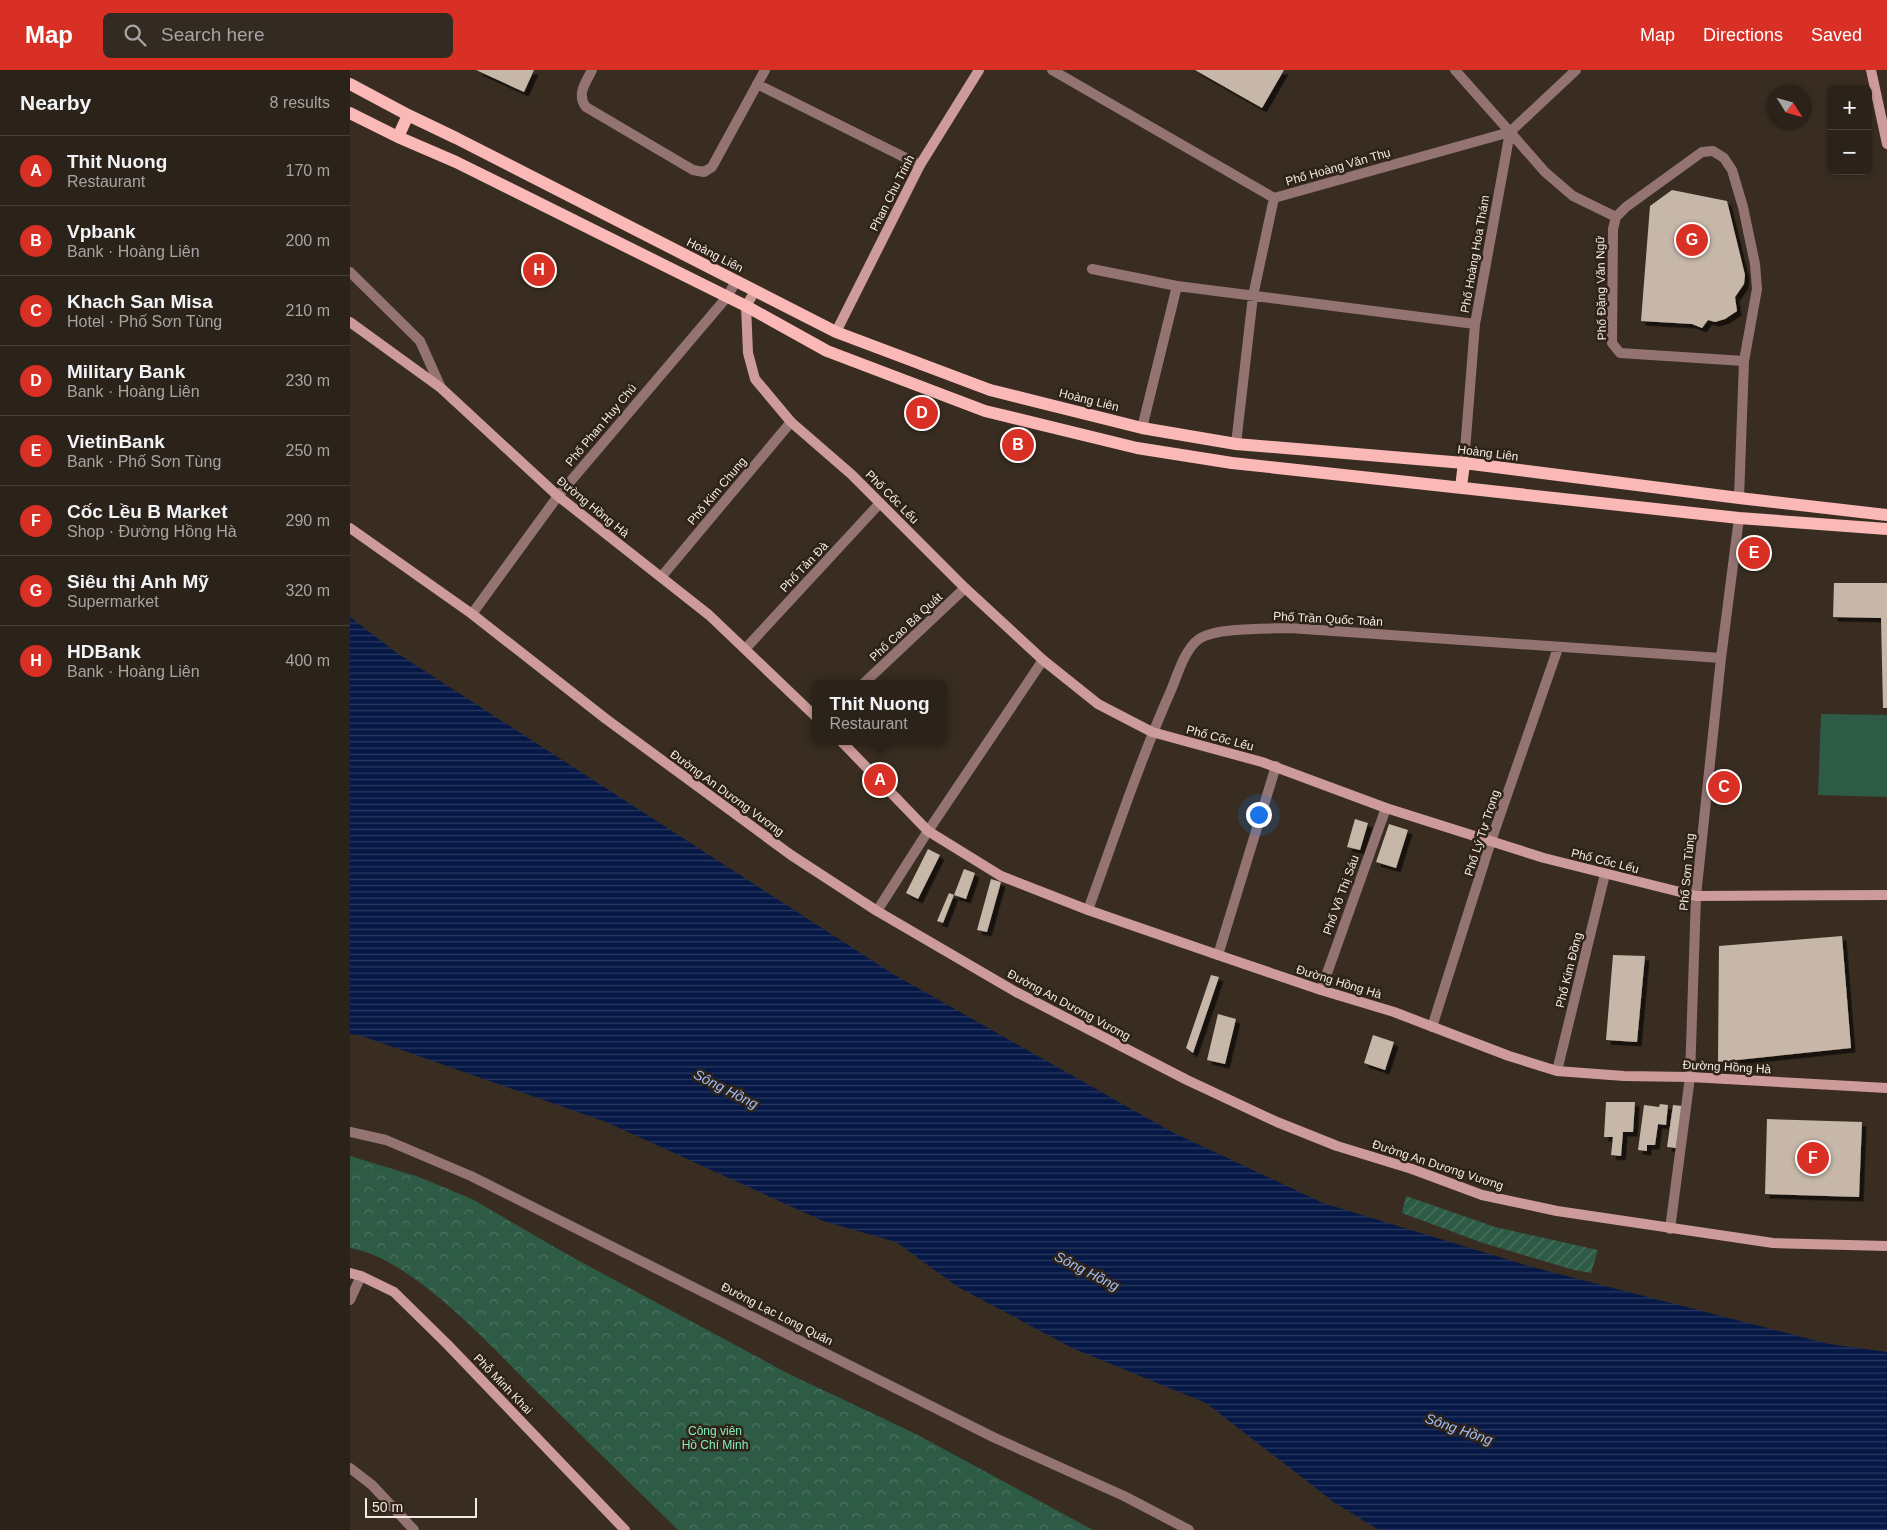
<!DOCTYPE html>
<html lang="en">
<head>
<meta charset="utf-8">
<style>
  :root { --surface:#2b2219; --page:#332a22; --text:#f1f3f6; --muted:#a6a4a2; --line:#473f38; --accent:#d93025 }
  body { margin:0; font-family:Arial,sans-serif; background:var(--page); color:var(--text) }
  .controls { position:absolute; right:15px; top:15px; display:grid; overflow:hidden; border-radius:8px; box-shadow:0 1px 4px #0004 }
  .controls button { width:45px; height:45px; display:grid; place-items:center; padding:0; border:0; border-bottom:1px solid var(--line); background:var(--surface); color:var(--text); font:25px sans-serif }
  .compass { position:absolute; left:1417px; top:15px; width:45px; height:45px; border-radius:50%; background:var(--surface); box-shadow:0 1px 4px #0004; rotate:127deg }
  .scale { position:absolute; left:15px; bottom:12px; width:112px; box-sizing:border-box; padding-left:5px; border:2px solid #f3ebe4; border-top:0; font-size:14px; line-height:18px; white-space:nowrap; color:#f3ebe4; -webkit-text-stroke:4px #2f2318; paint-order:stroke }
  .you { position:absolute; left:908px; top:744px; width:18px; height:18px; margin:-12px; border:4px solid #fff; border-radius:50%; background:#1a73e8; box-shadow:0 0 0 8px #1a73e833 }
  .badge { display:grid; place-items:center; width:32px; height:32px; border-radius:50%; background:var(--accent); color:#fff; font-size:16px; font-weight:700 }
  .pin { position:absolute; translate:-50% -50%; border:2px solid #fff; box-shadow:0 1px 5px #0006 }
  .popup { position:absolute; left:462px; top:610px; width:135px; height:65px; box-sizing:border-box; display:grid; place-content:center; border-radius:8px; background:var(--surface); filter:drop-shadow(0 1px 4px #0005); font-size:16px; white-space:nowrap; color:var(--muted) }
  .popup b { font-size:19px; color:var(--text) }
  .popup::after { content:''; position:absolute; left:50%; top:100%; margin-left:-10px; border:10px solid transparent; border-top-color:var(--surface) }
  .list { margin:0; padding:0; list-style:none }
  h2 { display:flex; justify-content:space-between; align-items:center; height:65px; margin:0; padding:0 20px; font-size:21px }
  h2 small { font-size:16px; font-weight:400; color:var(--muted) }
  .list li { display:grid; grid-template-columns:32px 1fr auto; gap:15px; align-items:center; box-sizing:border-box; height:70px; padding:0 20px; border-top:1px solid var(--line) }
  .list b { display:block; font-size:19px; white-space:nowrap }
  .list p { margin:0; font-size:16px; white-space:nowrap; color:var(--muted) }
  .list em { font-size:16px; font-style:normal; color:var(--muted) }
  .icon { flex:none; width:28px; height:28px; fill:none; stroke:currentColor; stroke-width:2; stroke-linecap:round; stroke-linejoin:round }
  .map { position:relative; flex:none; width:1537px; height:1460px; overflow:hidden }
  header { display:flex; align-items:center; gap:30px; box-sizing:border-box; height:70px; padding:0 25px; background:var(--accent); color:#fff }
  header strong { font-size:24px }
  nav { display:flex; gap:28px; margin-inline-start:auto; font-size:18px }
  .search { width:350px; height:45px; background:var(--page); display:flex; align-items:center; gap:12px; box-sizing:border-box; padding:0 18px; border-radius:8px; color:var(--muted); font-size:19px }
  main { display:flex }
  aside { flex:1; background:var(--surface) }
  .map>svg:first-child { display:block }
  .park { fill:url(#park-crowns) }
  .garden { fill:url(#garden-furrows) }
  .pitch { fill:#2e5b46 }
  .water { fill:url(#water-rules) }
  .building { fill:#c6b7a9; filter:url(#shadow) }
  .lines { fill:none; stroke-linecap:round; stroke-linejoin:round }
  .street { stroke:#947473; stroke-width:10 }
  .secondary { stroke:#cd9b9a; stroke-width:10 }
  .primary { stroke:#fab9b7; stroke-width:12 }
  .labels { text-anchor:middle; stroke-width:5; stroke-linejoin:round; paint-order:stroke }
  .street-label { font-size:12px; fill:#f3ebe4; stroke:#2f2318 }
  .park-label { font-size:12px; fill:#82ebbc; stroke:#2f2318 }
  .water-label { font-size:14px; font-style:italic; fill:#a0bffd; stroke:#2f2318 }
</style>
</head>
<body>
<header>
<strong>Map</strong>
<div class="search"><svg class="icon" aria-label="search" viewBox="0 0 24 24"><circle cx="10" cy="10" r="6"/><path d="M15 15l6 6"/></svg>Search here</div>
<nav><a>Map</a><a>Directions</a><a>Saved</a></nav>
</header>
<main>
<aside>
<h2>Nearby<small>8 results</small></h2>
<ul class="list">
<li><span class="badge">A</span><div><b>Thit Nuong</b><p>Restaurant</p></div><em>170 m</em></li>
<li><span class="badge">B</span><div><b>Vpbank</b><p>Bank · Hoàng Liên</p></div><em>200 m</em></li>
<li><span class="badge">C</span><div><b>Khach San Misa</b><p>Hotel · Phố Sơn Tùng</p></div><em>210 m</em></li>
<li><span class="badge">D</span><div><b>Military Bank</b><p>Bank · Hoàng Liên</p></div><em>230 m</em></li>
<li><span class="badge">E</span><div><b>VietinBank</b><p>Bank · Phố Sơn Tùng</p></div><em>250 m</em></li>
<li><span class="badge">F</span><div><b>Cốc Lều B Market</b><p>Shop · Đường Hồng Hà</p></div><em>290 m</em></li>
<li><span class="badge">G</span><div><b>Siêu thị Anh Mỹ</b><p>Supermarket</p></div><em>320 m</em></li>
<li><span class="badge">H</span><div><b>HDBank</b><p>Bank · Hoàng Liên</p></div><em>400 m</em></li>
</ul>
</aside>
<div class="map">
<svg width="1537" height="1460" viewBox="0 0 1537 1460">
  <defs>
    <pattern id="park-crowns" width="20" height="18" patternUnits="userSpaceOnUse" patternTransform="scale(1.25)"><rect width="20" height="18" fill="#2e5b46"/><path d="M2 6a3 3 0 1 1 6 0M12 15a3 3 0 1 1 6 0" fill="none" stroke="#4d7361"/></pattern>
    <pattern id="garden-furrows" width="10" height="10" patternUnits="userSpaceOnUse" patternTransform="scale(1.25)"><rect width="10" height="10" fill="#2e5b46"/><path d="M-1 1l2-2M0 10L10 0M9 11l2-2" fill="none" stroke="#4d7361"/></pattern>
    <pattern id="water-rules" width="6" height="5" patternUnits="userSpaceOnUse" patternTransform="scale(1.25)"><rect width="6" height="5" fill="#061846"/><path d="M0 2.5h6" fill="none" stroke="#2b3a61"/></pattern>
    <filter id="shadow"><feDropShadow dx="4.5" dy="4.5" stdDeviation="0" flood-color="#0009"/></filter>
  </defs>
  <rect width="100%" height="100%" fill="#392d21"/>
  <path class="park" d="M0,1086L69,1107L122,1129L220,1186L439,1304L564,1363L743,1460H328C281,1414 234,1368 187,1322C141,1277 64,1189 0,1178Z"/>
  <path class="garden" d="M1056,1126L1145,1157L1248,1180L1241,1203L1224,1200L1133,1173L1052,1143Z"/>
  <path class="pitch" d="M1471,644L1537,645V727L1468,725Z"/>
  <path class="water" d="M0,547L47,583L543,904L822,1062L973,1133L1182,1197L1479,1274L1537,1282V1460H1029L985,1433L856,1333L722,1278L608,1217L546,1172L473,1151L256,1052L9,965L0,964Z"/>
  <path class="building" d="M126,0H184L174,22Z
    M845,0H934L912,38Z
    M1322,120L1377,131L1395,205L1394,214L1385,227L1387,241L1375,249L1365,252L1358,250L1352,258L1342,254L1291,251L1300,136Z
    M1484,513H1537V638H1533L1531,548L1483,547Z
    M1005,749L1018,753L1010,780L997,777Z
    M1039,754L1058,760L1046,798L1026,792Z
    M578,779L590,785L568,829L556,823Z
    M614,799L625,803L616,829L604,825Z
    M641,809L651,812L637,862L627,860Z
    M599,823L604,825L593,853L587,851Z
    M1492,866L1501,978L1368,992L1369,876Z
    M1263,885L1295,886L1287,972L1256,970Z
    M861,905L869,907L843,983L836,978Z
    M868,944L886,949L875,994L857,990Z
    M1023,965L1044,972L1035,1000L1014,993Z
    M1256,1032H1285L1283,1062H1273L1271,1086L1261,1085L1263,1067H1254Z
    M1310,1034L1318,1035L1316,1055L1308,1054L1305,1075H1297V1081L1288,1080L1294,1035L1309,1037Z
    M1323,1035L1332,1036L1326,1078L1317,1077Z
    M1417,1049L1512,1052L1509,1127L1415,1124Z"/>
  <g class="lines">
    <path class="street" d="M242,0C236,12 226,25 236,37L343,100L354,102L362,97L415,0
      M702,0L924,128L1160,62L1226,0
      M1105,0L1160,62L1125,254L1114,393
      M407,14L570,95
      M1160,62L1195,102L1223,126L1266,147
      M742,199L827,216L1125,254
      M0,202L70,271L91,318
      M792,358L827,216
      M886,374L903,226L924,128
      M1389,428L1394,291L1407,219L1405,194L1393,137L1382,100L1374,88L1363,81L1352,82L1276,137L1266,147L1263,159L1262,273L1270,283L1394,291
      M312,506L441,352
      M122,544L208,426L377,227L386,211
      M396,578L530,433
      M513,614L615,518
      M738,840C765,766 790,690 822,618C828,603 835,579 849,569C866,557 918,559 940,558L1371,588
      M527,841L578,761L693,590
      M868,885L926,696
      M971,920L1036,738
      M1082,957L1141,771L1208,578
      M1207,1001L1255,804
      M0,1062L36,1070L121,1106L645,1368L774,1426L839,1460
      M1320,1159L1340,1007L1346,826L1371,588L1389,448
      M0,1230L11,1206
      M0,1398L22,1415L64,1460"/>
    <path class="secondary" d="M1521,0L1537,74
      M405,221L396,236L398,283L405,309L441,352L501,404L615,518L693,590L748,634L802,662L912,692L1036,738L1194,788L1346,826L1537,825
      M0,252L91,318L208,426L359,545L466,647
      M486,262L570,95L629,0
      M0,458L122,544L256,649L441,785L527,841L666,922L837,1010L927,1052L987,1076L1062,1099L1132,1125L1207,1141L1423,1173L1537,1176
      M491,671L578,761L651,806L738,840L868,885L971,920L1044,942L1159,986L1207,1001L1274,1006L1340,1007L1537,1018
      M0,1203L11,1206L44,1222L98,1275L275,1460"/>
    <path class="primary" d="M0,14L58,45L106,68L486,262L640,320L792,358L886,374L1114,393L1389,428L1537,445
      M0,43L48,67L106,92L396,236L477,281L635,341L787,378L882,393L1389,448L1537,459
      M48,67L58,45
      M1111,417L1114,393"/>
  </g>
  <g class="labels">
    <g class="street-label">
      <text transform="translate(988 97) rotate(-16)" y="4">Phố Hoàng Văn Thụ</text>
      <text transform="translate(542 123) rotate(-63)" y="4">Phan Chu Trinh</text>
      <text transform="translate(1125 184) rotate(-80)" y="4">Phố Hoàng Hoa Thám</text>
      <text transform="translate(365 185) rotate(27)" y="4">Hoàng Liên</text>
      <text transform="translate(1251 218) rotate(-91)" y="4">Phố Đặng Văn Ngữ</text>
      <text transform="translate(739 330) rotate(14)" y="4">Hoàng Liên</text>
      <text transform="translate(251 355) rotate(-50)" y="4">Phố Phan Huy Chú</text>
      <text transform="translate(1138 383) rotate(7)" y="4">Hoàng Liên</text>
      <text transform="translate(367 421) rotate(-50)" y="4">Phố Kim Chung</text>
      <text transform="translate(542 427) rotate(45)" y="4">Phố Cốc Lếu</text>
      <text transform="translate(243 437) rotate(39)" y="4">Đường Hồng Hà</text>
      <text transform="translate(454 497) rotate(-47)" y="4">Phố Tản Đà</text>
      <text transform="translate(978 549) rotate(3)" y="4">Phố Trần Quốc Toản</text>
      <text transform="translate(556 557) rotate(-43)" y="4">Phố Cao Bá Quát</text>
      <text transform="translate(870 668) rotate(15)" y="4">Phố Cốc Lếu</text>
      <text transform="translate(377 723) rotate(36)" y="4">Đường An Dương Vương</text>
      <text transform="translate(1132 763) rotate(-72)" y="4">Phố Lý Tự Trọng</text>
      <text transform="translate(1255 791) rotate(14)" y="4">Phố Cốc Lếu</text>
      <text transform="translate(1337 802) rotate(-85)" y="4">Phố Sơn Tùng</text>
      <text transform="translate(991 825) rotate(-70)" y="4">Phố Võ Thị Sáu</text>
      <text transform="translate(1219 900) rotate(-76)" y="4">Phố Kim Đồng</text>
      <text transform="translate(989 912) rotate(17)" y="4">Đường Hồng Hà</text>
      <text transform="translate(719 935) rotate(28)" y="4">Đường An Dương Vương</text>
      <text transform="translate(1377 997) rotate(3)" y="4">Đường Hồng Hà</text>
      <text transform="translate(1088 1095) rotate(18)" y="4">Đường An Dương Vương</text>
      <text transform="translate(427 1244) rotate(27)" y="4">Đường Lạc Long Quân</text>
      <text transform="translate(153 1314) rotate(46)" y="4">Phỗ Minh Khai</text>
    </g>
    <g class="park-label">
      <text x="365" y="1365">Công viên<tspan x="365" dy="14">Hồ Chí Minh</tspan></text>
    </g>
    <g class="water-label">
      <text transform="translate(376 1019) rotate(27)" y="5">Sông Hồng</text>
      <text transform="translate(737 1201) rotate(27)" y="5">Sông Hồng</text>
      <text transform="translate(1109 1359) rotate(19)" y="5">Sông Hồng</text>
    </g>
  </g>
</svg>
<div class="controls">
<button>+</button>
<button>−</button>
</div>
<svg class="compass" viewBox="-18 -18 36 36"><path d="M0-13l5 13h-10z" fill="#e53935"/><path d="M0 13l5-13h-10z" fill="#a6a4a2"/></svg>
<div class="scale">50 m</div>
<div class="you"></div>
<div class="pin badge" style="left:530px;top:710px">A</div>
<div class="popup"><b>Thit Nuong</b>Restaurant</div>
<div class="pin badge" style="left:668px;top:375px">B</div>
<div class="pin badge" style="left:1374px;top:717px">C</div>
<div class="pin badge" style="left:572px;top:343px">D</div>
<div class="pin badge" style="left:1404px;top:483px">E</div>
<div class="pin badge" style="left:1463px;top:1088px">F</div>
<div class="pin badge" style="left:1342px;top:170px">G</div>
<div class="pin badge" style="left:189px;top:200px">H</div>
</div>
</main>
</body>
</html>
